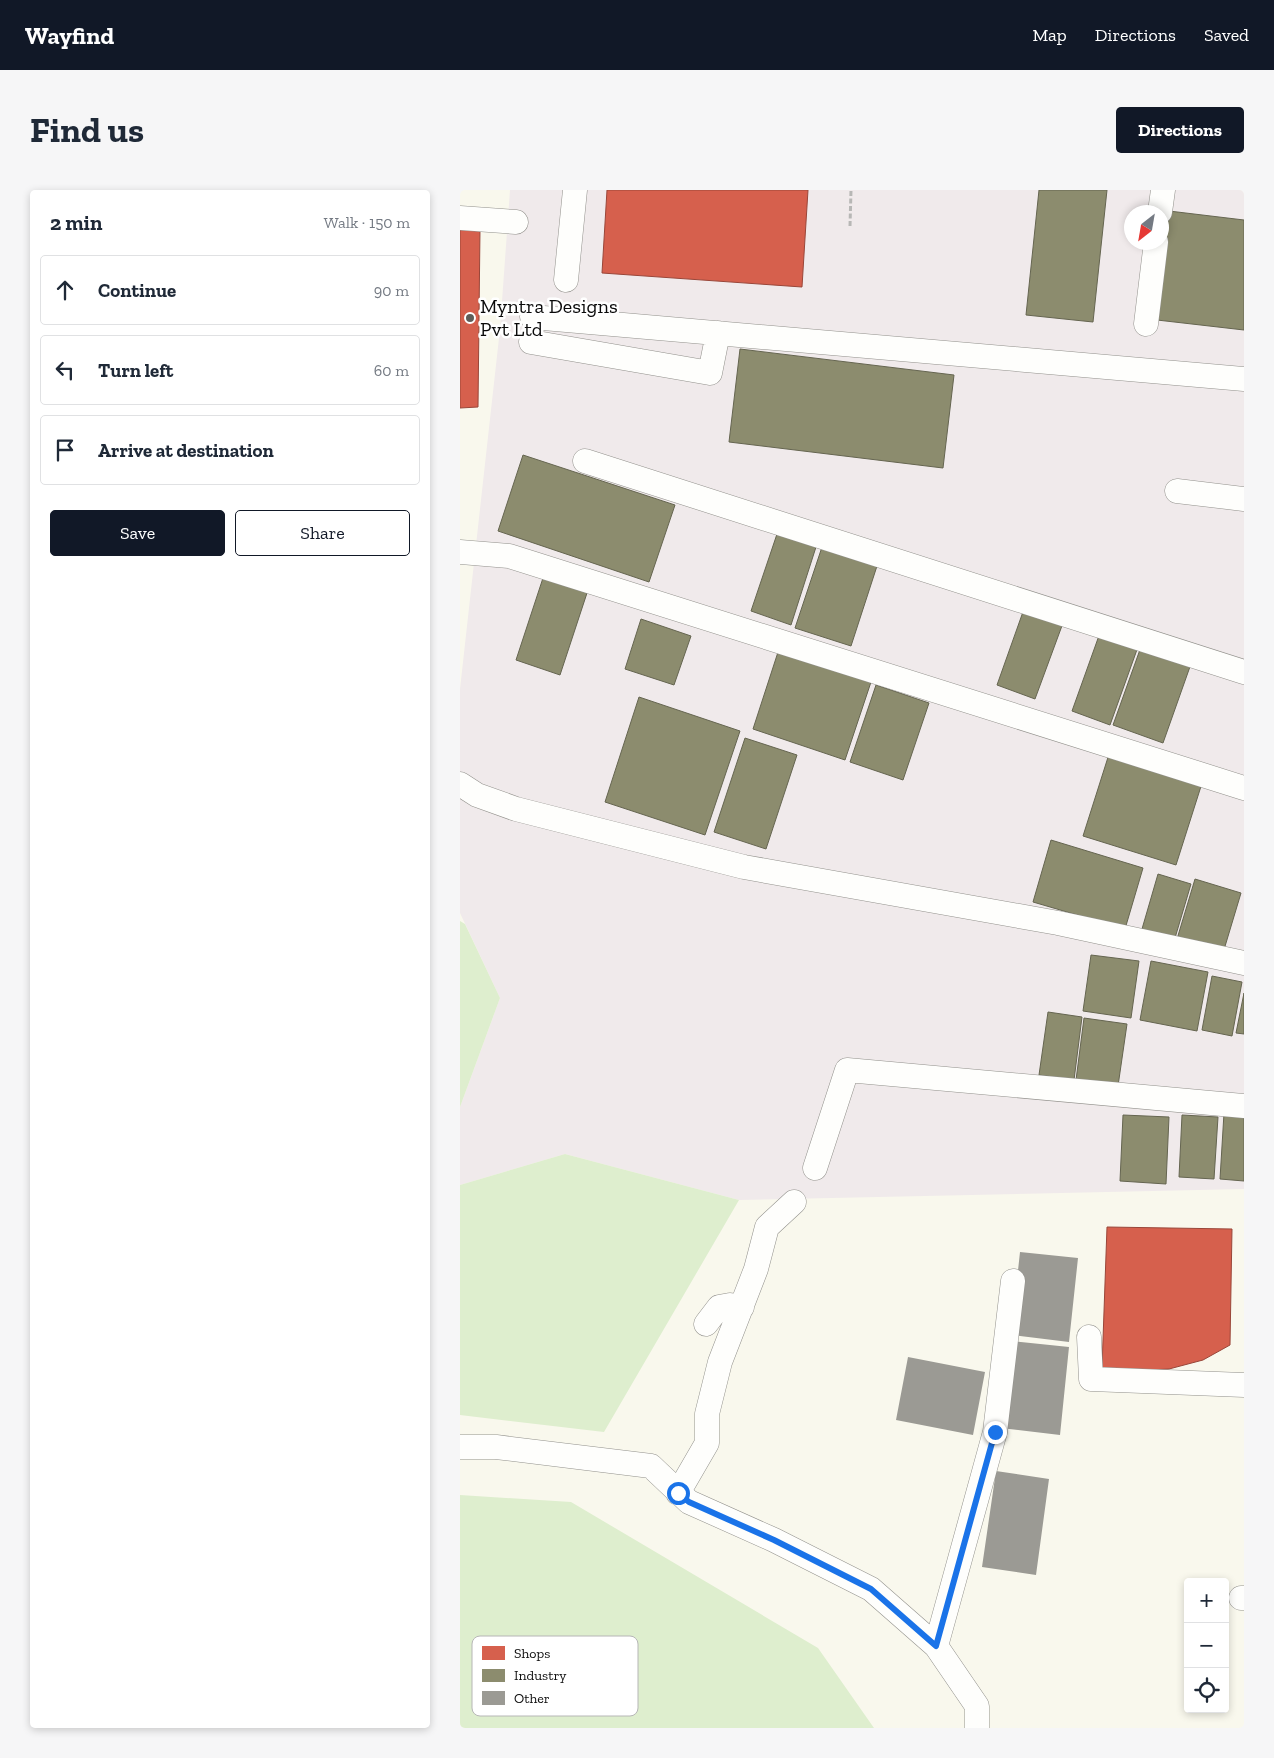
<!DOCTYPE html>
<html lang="en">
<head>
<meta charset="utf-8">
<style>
  :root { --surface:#fff; --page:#f6f6f7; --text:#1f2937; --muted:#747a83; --line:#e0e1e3; --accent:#111827 }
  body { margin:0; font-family:"Zilla Slab",serif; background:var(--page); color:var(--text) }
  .controls { position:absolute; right:15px; bottom:15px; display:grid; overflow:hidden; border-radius:5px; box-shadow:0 2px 8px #0003 }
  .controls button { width:45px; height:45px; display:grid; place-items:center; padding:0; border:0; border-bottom:1px solid var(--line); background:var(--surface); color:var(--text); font:25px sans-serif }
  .compass { position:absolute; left:664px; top:15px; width:45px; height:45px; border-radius:50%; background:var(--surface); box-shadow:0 2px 8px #0003; rotate:211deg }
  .stop { position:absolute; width:15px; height:15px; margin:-11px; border:4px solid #1a73e8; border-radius:50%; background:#fff }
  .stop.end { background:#1a73e8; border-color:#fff; box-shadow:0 1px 5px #0008 }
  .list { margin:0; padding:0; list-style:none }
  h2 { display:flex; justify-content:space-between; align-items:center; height:65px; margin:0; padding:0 20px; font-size:21px }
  h2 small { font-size:16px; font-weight:400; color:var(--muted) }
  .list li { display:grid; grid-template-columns:32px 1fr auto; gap:15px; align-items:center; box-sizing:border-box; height:70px; margin:0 10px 10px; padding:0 10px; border:1px solid var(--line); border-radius:5px }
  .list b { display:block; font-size:19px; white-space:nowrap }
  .list em { font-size:16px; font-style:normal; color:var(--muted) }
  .actions { display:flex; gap:10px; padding:15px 20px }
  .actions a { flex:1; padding:11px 0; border:1px solid var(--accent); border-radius:5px; text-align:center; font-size:18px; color:var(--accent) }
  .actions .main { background:var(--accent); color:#fff }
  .icon { flex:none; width:28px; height:28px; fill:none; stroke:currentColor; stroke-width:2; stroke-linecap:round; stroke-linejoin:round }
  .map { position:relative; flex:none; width:784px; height:1538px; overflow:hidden; border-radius:5px }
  header { display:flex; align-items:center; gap:30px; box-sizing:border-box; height:70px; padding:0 25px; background:var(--accent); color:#fff }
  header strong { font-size:24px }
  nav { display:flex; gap:28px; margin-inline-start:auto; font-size:18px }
  .intro { display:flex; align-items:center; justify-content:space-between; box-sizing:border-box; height:120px; padding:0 30px }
  h1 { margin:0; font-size:35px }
  .button { padding:12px 22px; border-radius:5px; background:var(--accent); color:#fff; font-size:18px; font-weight:700 }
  main { display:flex; gap:30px; padding:0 30px }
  aside { flex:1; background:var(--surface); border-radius:5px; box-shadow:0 2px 8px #0003 }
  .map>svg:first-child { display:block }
  .industrial { fill:#f0eaeb; fill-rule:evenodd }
  .green { fill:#deeece }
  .shops { fill:#d6604d; stroke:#994639 }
  .industry { fill:#8c8c6e; stroke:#656550 }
  .building { fill:#9b9a94 }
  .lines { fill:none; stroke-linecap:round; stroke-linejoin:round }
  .minor-casing { stroke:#92918c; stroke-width:25 }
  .path { stroke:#b7b7b5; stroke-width:3; stroke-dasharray:5 2.5; stroke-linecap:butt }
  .minor { stroke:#fefefc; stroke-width:24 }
  .route { stroke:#1a73e8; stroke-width:6 }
  .poi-dot { fill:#5e5d59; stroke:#fff; stroke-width:2 }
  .labels { text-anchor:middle; stroke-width:5; stroke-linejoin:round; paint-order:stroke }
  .poi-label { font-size:20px; fill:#0a0a0a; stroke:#fff; text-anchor:start }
  .key { fill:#fff; stroke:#b6b6b6; stroke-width:1 }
  .key-label { font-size:14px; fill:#0a0a0a }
</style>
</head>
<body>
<header>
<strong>Wayfind</strong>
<nav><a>Map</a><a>Directions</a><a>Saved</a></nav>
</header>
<div class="intro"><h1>Find us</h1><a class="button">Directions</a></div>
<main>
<aside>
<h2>2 min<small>Walk · 150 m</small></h2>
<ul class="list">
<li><svg class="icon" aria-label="ahead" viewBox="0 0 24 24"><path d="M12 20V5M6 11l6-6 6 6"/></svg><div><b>Continue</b></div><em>90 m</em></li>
<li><svg class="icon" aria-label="left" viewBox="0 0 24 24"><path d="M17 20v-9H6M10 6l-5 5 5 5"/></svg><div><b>Turn left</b></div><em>60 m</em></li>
<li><svg class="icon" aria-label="arrive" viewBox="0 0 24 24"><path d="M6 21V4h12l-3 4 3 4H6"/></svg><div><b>Arrive at destination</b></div></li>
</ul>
<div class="actions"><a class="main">Save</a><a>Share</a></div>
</aside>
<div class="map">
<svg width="784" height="1538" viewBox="0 0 784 1538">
  <rect width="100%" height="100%" fill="#f9f8ed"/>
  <path class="industrial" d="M50,0H784V999L279,1010L105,964L0,995V917L40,808L0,723V499L40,139ZM672,22H702V52H672Z"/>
  <path class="green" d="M0,731L5,734L40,808L0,917Z
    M105,964L279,1010L144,1242L0,1225V995Z
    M0,1305L111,1312L358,1458L414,1538H0Z"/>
  <path class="shops" d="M147,0H348L342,97L142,83Z
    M0,39H20L18,217L0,218Z
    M647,1037L772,1039L770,1155L743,1170L709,1179L689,1180L642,1178Z"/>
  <path class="industry" d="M579,0H647L633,132L566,125Z
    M709,21L784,30V140L697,130Z
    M280,159L494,185L483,278L269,252Z
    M63,265L215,315L189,392L38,341Z
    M317,344L356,357L331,435L291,421Z
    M362,357L417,376L391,456L335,438Z
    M83,388L127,403L100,485L56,470Z
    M564,419L603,433L575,509L537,495Z
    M181,429L231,446L214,495L165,479Z
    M641,440L679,454L650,535L612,521Z
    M682,454L732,471L703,553L653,535Z
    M319,459L412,489L385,570L293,539Z
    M416,495L469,513L443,590L390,572Z
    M179,507L280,541L245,645L145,612Z
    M285,548L337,565L306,659L254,642Z
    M650,561L743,590L716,675L623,646Z
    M591,650L683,678L665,739L573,712Z
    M698,684L731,694L715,748L682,739Z
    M735,689L781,703L763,763L717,749Z
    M631,765L679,771L671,828L623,821Z
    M691,771L748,782L737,841L680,830Z
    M752,786L782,792L772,846L742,840Z
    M784,803V844L776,843Z
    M588,822L622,827L614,890L579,885Z
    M624,828L667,834L658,896L616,890Z
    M764,923L784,924V991L760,989Z
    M663,925L709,927L706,994L660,991Z
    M722,925L758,927L754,989L719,987Z"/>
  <path class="building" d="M560,1062L618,1068L609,1152L551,1145Z
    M551,1151L609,1157L600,1245L541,1238Z
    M448,1167L525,1182L513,1245L436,1230Z
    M536,1281L589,1289L576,1385L522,1377Z"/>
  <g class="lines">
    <g class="minor-casing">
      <path id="minor" d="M700,22L703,0
        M0,28L56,32
        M106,90L115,0
        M72,127L784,189
        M686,134L696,52
        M71,152L250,183L258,143
        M125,271L784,482
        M717,301L784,309
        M0,362L49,366L784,598
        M0,594L17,605L56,619L284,677L598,733L784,773
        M355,978L387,880L784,916
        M246,1134L259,1117L270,1115L282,1117
        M629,1147L631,1189L784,1195
        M0,1257H36L191,1276L229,1312L314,1350L411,1399L476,1456L517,1516V1538
        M218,1303L247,1253V1224L260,1172L296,1079L307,1037L334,1012
        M781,1408H784
        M476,1456L535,1242L553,1091"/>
    </g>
    <path class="path" d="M390,36L391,0"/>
    <use href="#minor" class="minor"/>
  </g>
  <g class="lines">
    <path class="route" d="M218,1303L229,1312L314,1350L411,1399L476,1456L535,1242"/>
  </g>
  <circle class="poi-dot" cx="10" cy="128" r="5"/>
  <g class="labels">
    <g class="poi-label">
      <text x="20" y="123">Myntra Designs<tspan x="20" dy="23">Pvt Ltd</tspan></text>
    </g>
  </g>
  <rect x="12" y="1446" width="166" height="80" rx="8" class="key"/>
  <rect x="22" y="1456" width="23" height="14" fill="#d6604d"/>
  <rect x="22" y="1479" width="23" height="13" fill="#8c8c6e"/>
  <rect x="22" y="1501" width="23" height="14" fill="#9b9a94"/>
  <g class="key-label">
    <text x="54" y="1468">Shops</text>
    <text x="54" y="1490">Industry</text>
    <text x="54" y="1513">Other</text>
  </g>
</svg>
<div class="controls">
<button>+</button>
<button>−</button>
<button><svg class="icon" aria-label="locate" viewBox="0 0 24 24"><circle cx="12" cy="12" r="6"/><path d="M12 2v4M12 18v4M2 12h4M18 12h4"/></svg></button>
</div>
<svg class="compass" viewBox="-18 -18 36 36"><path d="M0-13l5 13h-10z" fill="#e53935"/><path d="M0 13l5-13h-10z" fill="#747a83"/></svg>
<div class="stop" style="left:218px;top:1303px"></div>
<div class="stop end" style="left:535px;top:1242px"></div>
</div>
</main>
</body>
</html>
